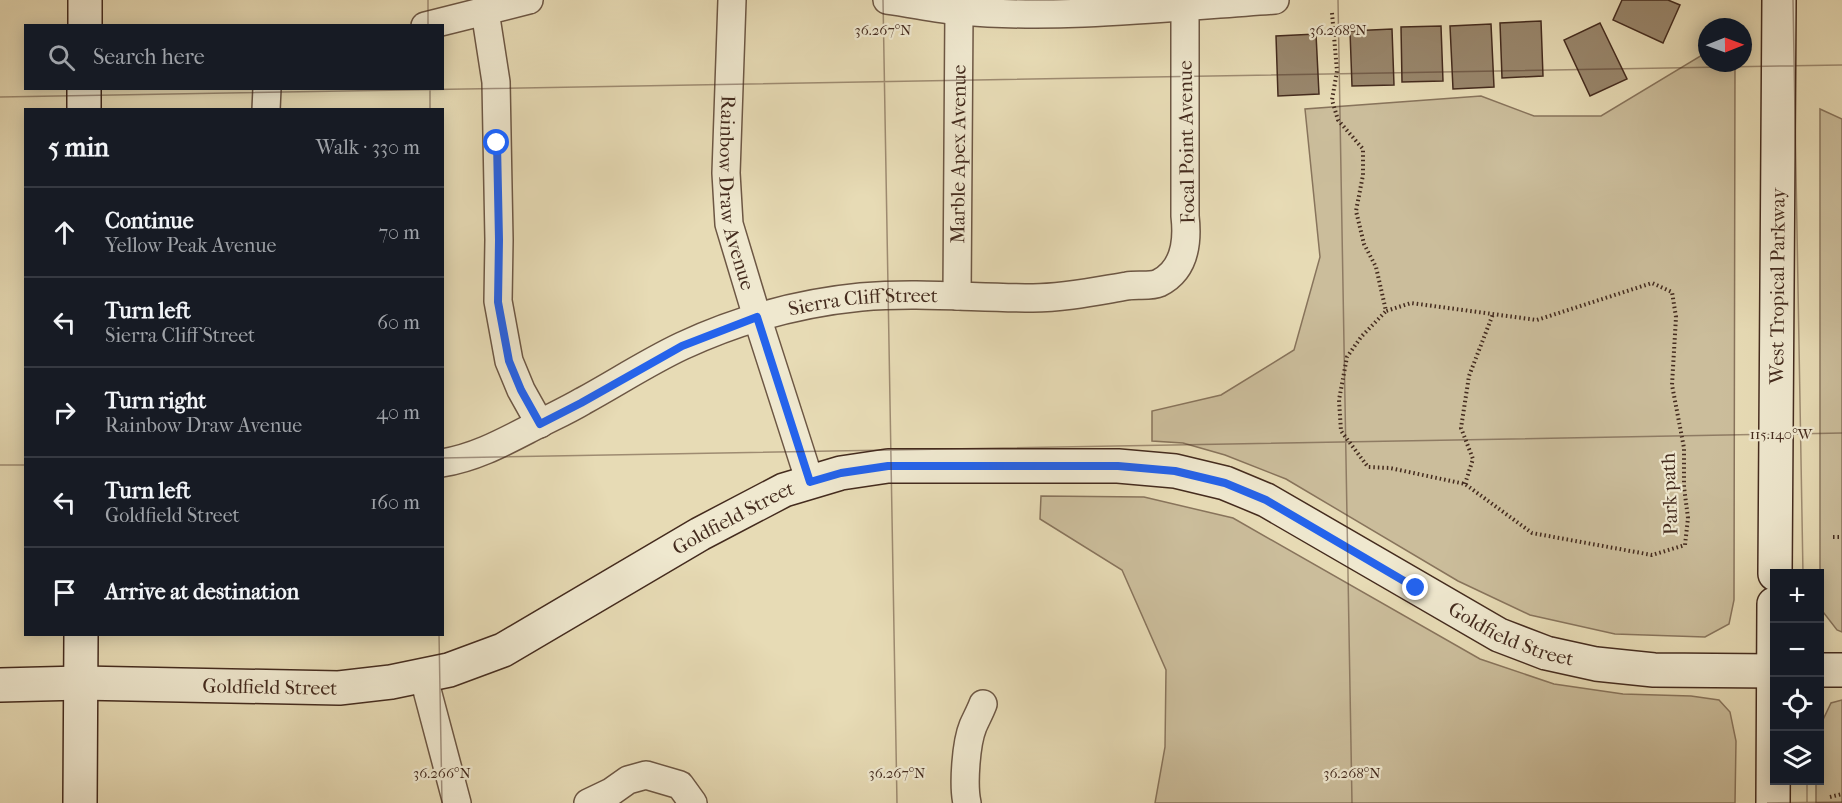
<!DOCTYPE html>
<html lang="en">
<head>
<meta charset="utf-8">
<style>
  :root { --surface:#171b24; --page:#242831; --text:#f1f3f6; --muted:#9ea1a6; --line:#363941 }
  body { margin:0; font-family:"IM FELL French Canon",serif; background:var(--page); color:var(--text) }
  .controls { position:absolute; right:18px; bottom:18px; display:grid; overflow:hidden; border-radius:0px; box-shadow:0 3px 15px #0003 }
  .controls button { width:54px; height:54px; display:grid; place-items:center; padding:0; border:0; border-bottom:2px solid var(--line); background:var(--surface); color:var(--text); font:30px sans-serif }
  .compass { position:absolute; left:1698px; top:18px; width:54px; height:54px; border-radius:50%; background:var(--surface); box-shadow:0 3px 15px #0003; rotate:89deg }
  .stop { position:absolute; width:18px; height:18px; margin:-14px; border:4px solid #2563eb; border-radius:50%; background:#fff }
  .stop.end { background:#2563eb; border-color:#fff; box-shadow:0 2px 6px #0008 }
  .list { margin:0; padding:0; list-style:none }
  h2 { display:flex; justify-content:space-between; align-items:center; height:78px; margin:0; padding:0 24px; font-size:26px }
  h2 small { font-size:20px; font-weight:400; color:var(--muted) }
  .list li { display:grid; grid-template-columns:39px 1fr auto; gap:18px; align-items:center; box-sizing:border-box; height:90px; padding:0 24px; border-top:2px solid var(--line) }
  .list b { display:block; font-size:22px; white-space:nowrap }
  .list p { margin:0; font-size:20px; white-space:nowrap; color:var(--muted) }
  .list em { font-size:20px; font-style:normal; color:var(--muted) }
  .icon { flex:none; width:33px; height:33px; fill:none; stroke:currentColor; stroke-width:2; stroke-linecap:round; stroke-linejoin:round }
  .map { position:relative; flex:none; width:1842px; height:803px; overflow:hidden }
  .search { position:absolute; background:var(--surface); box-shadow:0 3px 15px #0003; left:24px; top:24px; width:420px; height:66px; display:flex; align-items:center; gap:15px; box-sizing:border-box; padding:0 21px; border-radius:0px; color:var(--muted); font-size:22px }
  .panel { position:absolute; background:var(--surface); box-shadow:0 3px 15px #0003; left:24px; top:108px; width:420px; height:528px; border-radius:0px }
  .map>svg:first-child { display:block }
  .green { fill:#cbbd9b; stroke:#88745c; stroke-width:1.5 }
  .building { fill:#99876d; stroke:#442b1e; stroke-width:1.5 }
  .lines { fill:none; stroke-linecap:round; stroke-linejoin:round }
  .street-casing { stroke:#6d5744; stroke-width:30 }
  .secondary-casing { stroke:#442b1e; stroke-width:36 }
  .path { stroke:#442b1e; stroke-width:4; stroke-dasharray:1.5 3; stroke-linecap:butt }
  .street { stroke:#efe8cf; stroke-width:27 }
  .secondary { stroke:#efe8cf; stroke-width:33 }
  .route { stroke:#2563eb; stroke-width:8 }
  .ticks { fill:none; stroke:#442b1e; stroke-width:1.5; stroke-opacity:0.45 }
  .labels { text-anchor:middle; stroke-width:4.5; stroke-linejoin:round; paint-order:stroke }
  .street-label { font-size:20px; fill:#442b1e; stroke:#efe8cf }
  .ticks-label { font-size:15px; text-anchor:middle; fill:#442b1e; stroke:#efe8cf; stroke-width:4.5; stroke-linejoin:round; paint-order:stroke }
</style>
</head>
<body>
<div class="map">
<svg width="1842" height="803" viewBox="0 0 1842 803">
  <rect width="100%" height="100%" fill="#e7dbb5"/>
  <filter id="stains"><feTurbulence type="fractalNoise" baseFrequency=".00333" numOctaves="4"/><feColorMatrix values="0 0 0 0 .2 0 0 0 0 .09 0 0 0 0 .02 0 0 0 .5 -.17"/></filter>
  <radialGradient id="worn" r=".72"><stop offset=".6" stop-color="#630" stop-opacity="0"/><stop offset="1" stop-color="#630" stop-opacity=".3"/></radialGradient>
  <path class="green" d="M1707,52V63H1735L1734,600L1729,624L1705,637L1615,634L1530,615L1458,581L1286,479L1225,455L1183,443L1152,441V411L1221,395L1294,350L1320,257L1305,109L1481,96L1534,116H1601Z
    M1820,109L1842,119V632L1837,630L1820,608Z
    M1041,496L1144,497L1233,518L1480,659L1554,684L1623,694L1691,696L1719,700L1730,712L1736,741L1735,803H1155L1165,747L1166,670L1122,570L1040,519Z
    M1842,700V803H1816V781L1820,780V726L1831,703Z"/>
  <path class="building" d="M1622,0H1668L1680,5L1663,43L1613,20Z
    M1541,21L1543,76L1502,78L1500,23Z
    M1600,23L1627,79L1590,96L1564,40Z
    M1491,24L1494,87L1453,89L1450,26Z
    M1441,26L1443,81L1402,82L1401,27Z
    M1392,29L1394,85L1352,86L1350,31Z
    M1316,34L1319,94L1278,96L1276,36Z"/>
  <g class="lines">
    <g class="street-casing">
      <g id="street">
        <path id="s1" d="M732,0L726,173L729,224L757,317L810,482"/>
        <path d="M887,0C911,3 936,9 960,11C1063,20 1171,7 1275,0"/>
        <path d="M485,11L496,82L499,240L498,301L509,361L521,390L540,424"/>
        <path d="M425,26L529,0"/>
        <path d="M266,110L267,88"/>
        <path id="s2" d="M957,296L959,11"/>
        <path id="s3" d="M442,463C474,458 502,443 531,428C548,419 566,411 583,401C616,383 648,362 682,346C738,320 799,303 861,297C918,292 975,298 1033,298C1064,298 1097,291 1127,286C1137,284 1150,287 1159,283C1185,270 1188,242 1185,216V6"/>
        <path d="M423,675L457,803"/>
        <path d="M588,803L611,792L628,780L646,775L680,785L693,803"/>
        <path d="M967,803C963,785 966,743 973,726C976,719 980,712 983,704"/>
      </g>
    </g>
    <g class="secondary-casing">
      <g id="secondary">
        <path d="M85,26V0"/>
        <path d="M84,110V88"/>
        <path id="s4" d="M1775,574L1779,0"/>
        <path d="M1820,670H1842"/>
        <path id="s5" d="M0,685L81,683L339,688L391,682L449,670L503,650L700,534L784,490L841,473L888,466H1118L1175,471L1225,483L1266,500L1499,635L1546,653L1596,664L1654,670L1774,671"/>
        <path d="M80,803L81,634"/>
        <path d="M1773,803L1774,604"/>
      </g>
    </g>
    <path class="path" d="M1332,13L1337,71L1332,100L1338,120L1363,149V175L1356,211L1364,244L1376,267L1386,311L1411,303L1537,320L1652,283L1672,292L1676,317L1672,385L1684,448V487L1688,518L1685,545L1652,555L1532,533L1465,484L1390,468L1368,467L1341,431L1339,400L1347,357L1361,337L1386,311
      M1465,484L1473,459L1461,428L1469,376L1493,314
      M1833,537H1842
      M1830,797L1842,794"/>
    <use href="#street" class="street"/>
    <use href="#secondary" class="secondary"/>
  </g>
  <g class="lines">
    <path class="route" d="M497,143L499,240L498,302L509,361L521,390L540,424L581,403L682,346L757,317L810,482L841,473L888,466H1118L1175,471L1225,483L1266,500L1416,588"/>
  </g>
  <path class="ticks" d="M428,0V26M883,0L897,803M1338,0L1352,803M1793,0L1803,574M430,88V110M0,97L1842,65M442,458L1842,433M0,465H26M439,634L442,803M1807,780V803M1767,803L1842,802"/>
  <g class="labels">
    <g class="street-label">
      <text transform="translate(1186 142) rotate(-91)" y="7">Focal Point Avenue</text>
      <text dy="7" stroke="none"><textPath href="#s2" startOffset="142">Marble Apex Avenue</textPath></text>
      <text dy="7" stroke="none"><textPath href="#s1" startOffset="194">Rainbow Draw Avenue</textPath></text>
      <text dy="7" stroke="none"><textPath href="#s4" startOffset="288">West Tropical Parkway</textPath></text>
      <text dy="7" stroke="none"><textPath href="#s3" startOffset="456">Sierra Cliff Street</textPath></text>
      <text transform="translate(1669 494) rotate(-92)" y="7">Park path</text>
      <text dy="7" stroke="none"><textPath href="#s5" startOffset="774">Goldfield Street</textPath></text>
      <text dy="7" stroke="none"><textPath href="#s5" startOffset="1602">Goldfield Street</textPath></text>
      <text dy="7" stroke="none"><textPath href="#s5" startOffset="270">Goldfield Street</textPath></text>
    </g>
  </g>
  <g class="ticks-label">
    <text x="883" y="35">36.267°N</text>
    <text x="1338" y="35">36.268°N</text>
    <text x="1781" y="439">115.140°W</text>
    <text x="442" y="778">36.266°N</text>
    <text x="897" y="778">36.267°N</text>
    <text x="1352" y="778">36.268°N</text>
  </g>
  <rect width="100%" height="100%" filter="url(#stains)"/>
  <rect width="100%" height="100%" fill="url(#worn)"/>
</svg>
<div class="controls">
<button>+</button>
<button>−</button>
<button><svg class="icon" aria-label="locate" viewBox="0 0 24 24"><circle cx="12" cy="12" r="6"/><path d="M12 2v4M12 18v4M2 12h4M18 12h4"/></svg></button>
<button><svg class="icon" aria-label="layers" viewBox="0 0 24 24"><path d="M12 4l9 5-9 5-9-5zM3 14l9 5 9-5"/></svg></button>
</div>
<svg class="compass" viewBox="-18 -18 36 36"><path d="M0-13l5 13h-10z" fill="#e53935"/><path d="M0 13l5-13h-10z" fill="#9ea1a6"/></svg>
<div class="stop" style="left:497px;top:143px"></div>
<div class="stop end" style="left:1416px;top:588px"></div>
<div class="search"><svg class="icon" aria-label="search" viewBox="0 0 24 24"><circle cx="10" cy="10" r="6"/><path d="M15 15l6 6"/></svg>Search here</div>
<section class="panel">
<h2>5 min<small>Walk · 330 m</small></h2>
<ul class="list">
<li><svg class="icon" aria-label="ahead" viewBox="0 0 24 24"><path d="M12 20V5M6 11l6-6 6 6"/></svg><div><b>Continue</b><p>Yellow Peak Avenue</p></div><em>70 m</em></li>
<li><svg class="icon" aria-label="left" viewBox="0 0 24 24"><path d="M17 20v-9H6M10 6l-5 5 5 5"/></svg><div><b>Turn left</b><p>Sierra Cliff Street</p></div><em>60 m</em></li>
<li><svg class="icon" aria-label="right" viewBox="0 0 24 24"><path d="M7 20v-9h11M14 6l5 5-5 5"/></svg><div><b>Turn right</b><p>Rainbow Draw Avenue</p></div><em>40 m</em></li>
<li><svg class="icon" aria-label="left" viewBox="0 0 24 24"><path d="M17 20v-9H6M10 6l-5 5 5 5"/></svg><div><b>Turn left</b><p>Goldfield Street</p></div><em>160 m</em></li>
<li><svg class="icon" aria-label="arrive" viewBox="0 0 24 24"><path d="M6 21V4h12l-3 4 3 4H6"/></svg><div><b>Arrive at destination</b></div></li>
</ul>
</section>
</div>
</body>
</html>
